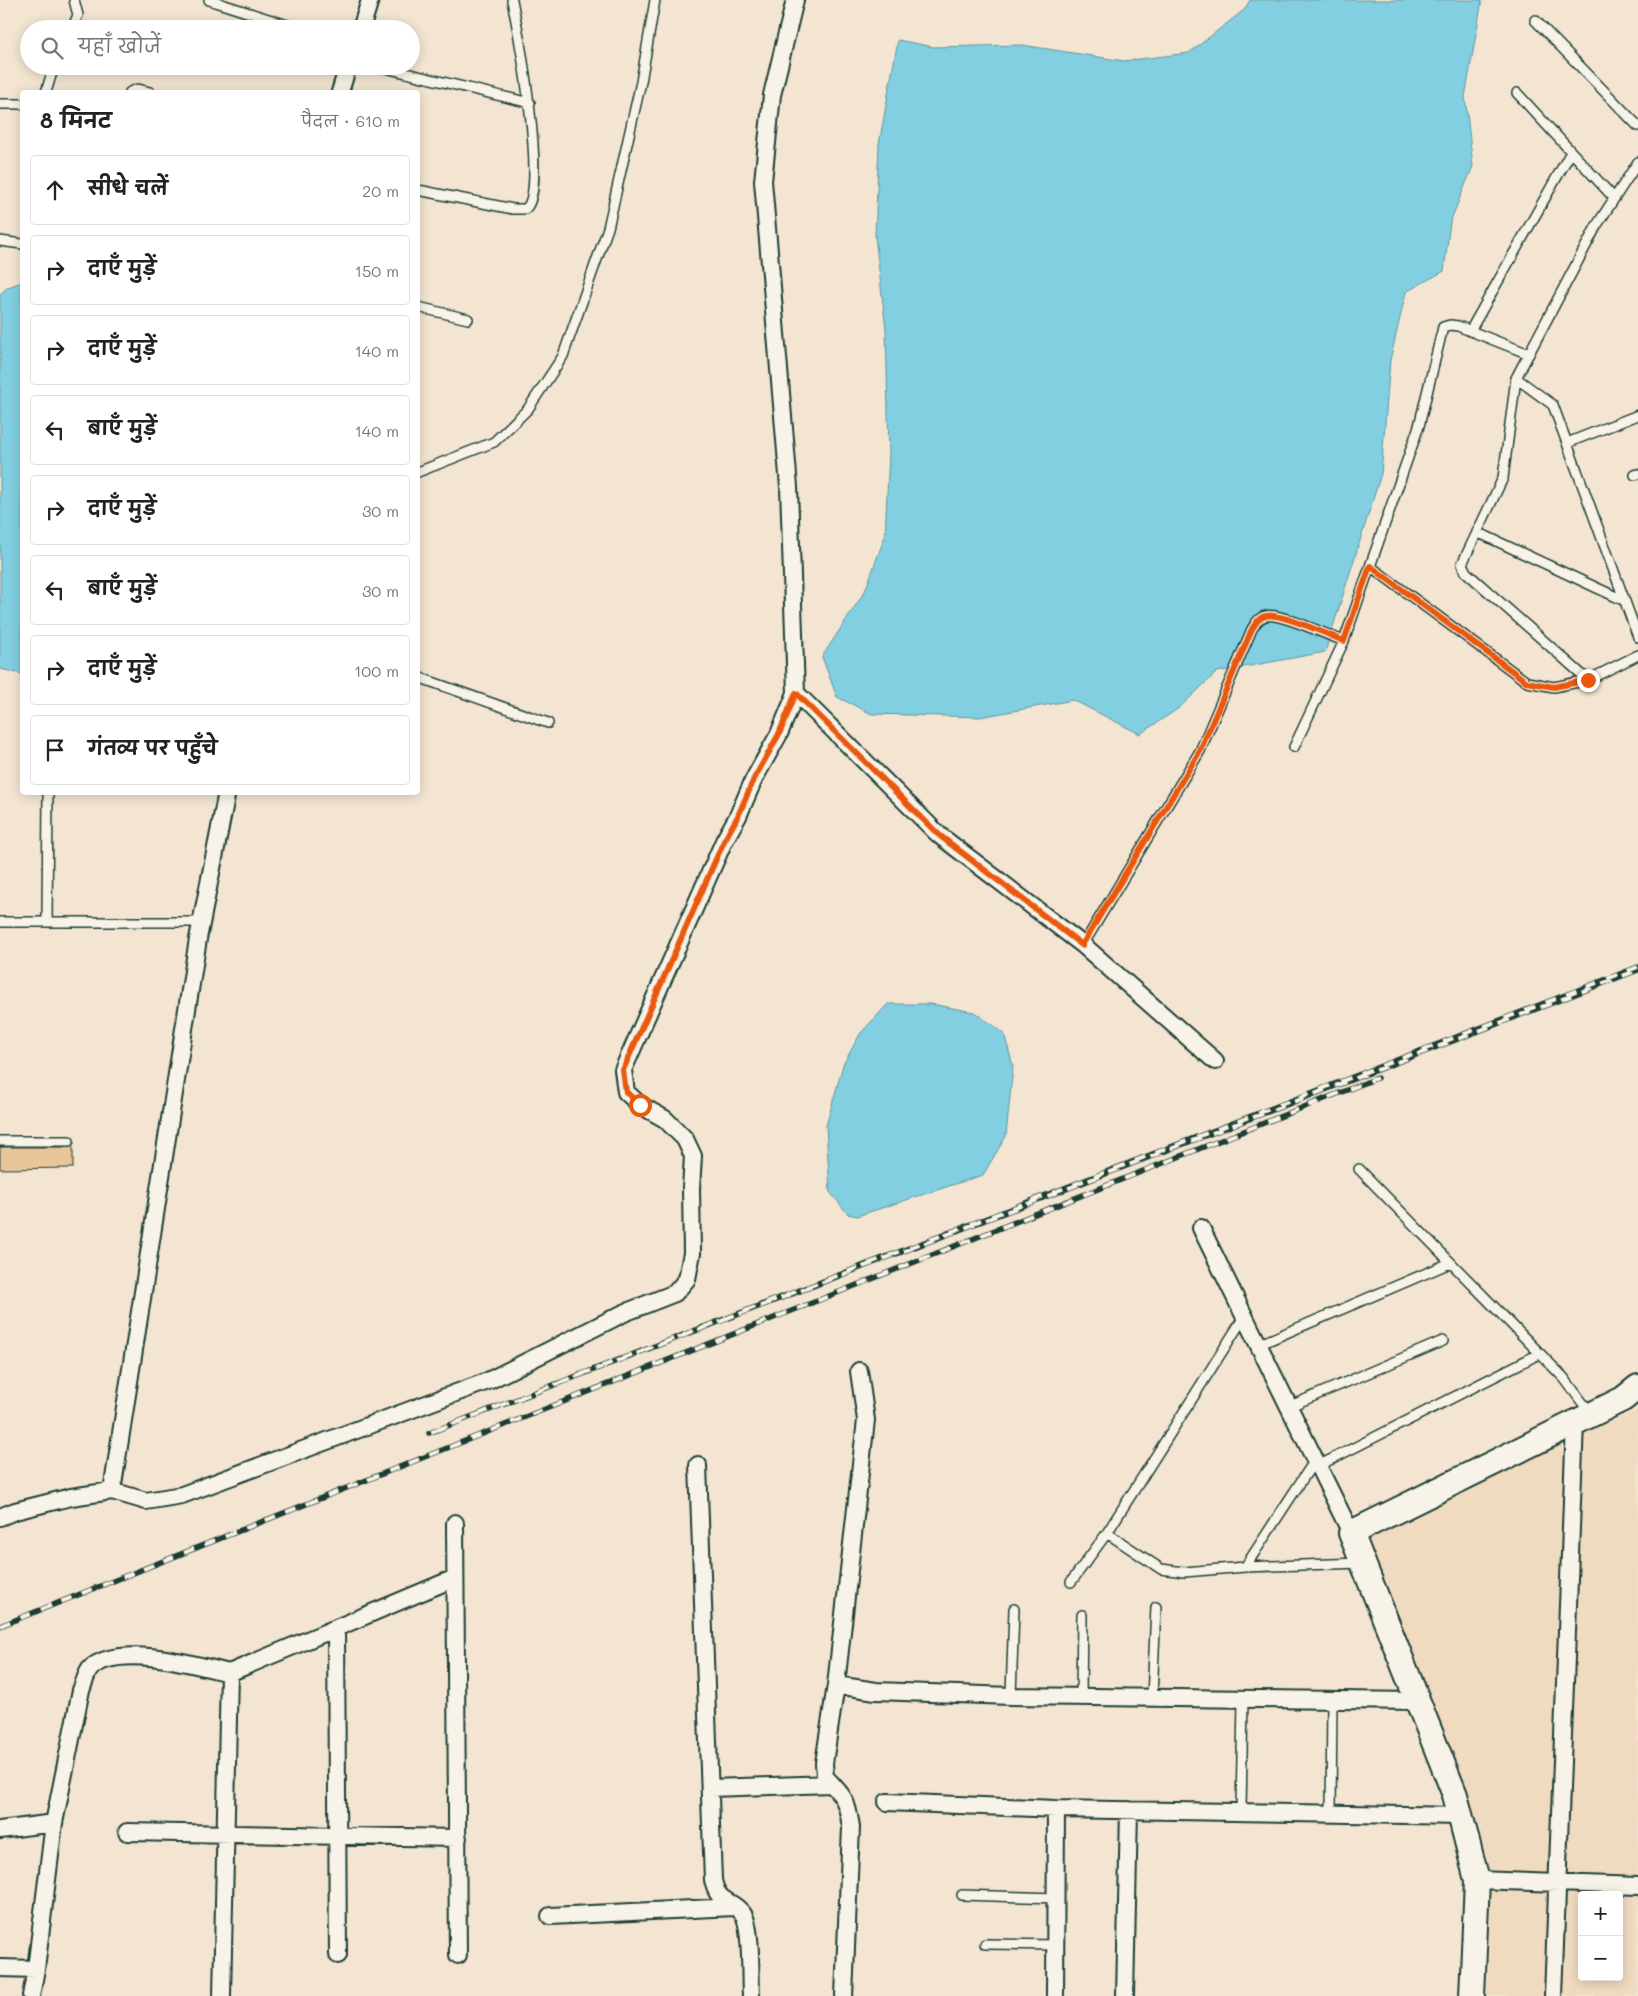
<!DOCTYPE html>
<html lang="hi">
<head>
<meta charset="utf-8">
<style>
  :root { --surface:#fff; --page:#f2f2f2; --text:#222; --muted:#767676; --line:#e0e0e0 }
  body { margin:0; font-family:Mali,"Playpen Sans Deva",sans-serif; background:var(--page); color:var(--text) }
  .controls { position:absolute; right:15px; bottom:15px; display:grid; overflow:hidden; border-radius:5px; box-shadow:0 2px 12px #0003 }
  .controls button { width:45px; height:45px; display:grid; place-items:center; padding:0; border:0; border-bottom:1px solid var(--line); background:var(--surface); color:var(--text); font:25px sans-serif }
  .stop { position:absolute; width:15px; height:15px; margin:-11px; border:4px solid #ea580c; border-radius:50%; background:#fff }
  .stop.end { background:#ea580c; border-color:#fff; box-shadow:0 1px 5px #0008 }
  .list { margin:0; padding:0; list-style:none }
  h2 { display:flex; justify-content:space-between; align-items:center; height:65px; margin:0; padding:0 20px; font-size:21px }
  h2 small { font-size:16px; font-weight:400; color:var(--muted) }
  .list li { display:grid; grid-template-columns:32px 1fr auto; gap:15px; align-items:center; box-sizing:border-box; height:70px; margin:0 10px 10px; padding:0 10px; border:1px solid var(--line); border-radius:5px }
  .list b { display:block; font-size:19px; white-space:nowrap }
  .list em { font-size:16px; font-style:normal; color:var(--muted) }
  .icon { flex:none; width:28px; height:28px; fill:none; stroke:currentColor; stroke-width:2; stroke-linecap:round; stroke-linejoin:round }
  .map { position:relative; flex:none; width:1638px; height:1996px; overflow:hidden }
  .search { position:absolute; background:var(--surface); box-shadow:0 2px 12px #0003; left:20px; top:20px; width:400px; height:55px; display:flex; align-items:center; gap:12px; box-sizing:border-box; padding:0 18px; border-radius:28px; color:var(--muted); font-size:19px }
  .panel { position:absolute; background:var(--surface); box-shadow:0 2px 12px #0003; left:20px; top:90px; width:400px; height:705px; border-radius:5px }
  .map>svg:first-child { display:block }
  .built { fill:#f0dbc0; fill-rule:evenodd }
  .water { fill:#83cfe2; stroke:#5b959c }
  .building { fill:#e9c59a; stroke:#1f3d34 }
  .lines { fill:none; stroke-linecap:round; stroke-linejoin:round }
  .lane-casing { stroke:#1f3d34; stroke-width:12 }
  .street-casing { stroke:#1f3d34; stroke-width:20 }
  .secondary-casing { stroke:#1f3d34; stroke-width:28 }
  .lane { stroke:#f7f3e8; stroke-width:9 }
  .street { stroke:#f7f3e8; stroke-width:16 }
  .secondary { stroke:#f7f3e8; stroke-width:24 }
  .rail-casing { stroke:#1f3d34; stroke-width:5.5 }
  .rail { stroke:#f7f3e8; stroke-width:4; stroke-dasharray:11; stroke-linecap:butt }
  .route { stroke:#ea580c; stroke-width:6 }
</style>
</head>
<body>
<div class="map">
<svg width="1638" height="1996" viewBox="0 0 1638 1996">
  <rect width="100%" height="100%" fill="#f3e5d1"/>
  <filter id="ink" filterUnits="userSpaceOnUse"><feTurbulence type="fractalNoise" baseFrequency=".02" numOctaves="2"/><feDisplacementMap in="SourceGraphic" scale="10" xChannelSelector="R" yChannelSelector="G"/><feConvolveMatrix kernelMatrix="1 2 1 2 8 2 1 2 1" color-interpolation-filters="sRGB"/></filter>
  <g filter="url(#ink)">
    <path class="built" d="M1638,1411V1996H1487L1490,1922L1484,1858L1368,1538L1574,1435ZM1582,1895H1619V1977H1582Z"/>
    <path class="water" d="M1250,0H1482L1465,97L1473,166L1450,222L1444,271L1406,292L1390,360L1381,474L1325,652L1217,672L1179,708L1140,734L1073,700L980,717L872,714L837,697L822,657L865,591L885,536L889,454L886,329L875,236L879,144L898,40L933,47L1022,45L1124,61L1189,53L1244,10Z
      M22,282V674L0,669V294L8,287Z
      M888,1004H931L974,1012L1004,1033L1013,1066L1006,1136L983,1175L857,1216L848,1214L830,1192L826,1126L843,1065L860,1034Z"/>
    <path class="building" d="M73,1146V1168L0,1169V1147H69Z"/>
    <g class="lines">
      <g class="lane-casing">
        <path id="lane" d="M209,0L300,29
          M1535,20L1638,126
          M72,29L78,15L74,0
          M377,66L530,103
          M46,92L54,66
          M130,92L138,89L150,92
          M1517,93L1614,198
          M0,104H22
          M418,190L513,209H525C549,194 518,30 512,0
          M0,241L22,244
          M418,307L468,319
          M1470,331L1571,152
          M1516,378L1553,405L1638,637
          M1567,443L1638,415
          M418,472L494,442L528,409L563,356L608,228L641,82L655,0
          M1635,475L1638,474
          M1477,532L1625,601
          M1370,566L1527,682L1554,687L1588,680L1638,655
          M418,677L548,723
          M1588,680L1466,572L1462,564L1503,478L1516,378L1597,225L1638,162
          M1294,747L1344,641L1419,426L1443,327L1450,325L1458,326L1529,354
          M0,922H201
          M47,922L48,792
          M1083,945L1200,751L1252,629C1256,623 1259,617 1266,616C1279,612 1329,636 1344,641
          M0,1141H69
          M1359,1169L1564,1378L1591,1414
          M1258,1345L1450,1263
          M1288,1407L1443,1341
          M1318,1466L1539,1354
          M1107,1533L1161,1569L1184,1572L1245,1567L1362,1563
          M1245,1567L1315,1460
          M1071,1582L1107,1533L1244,1317
          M1011,1696L1014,1609
          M1081,1697L1082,1615
          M1152,1698L1156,1607
          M1241,1812L1243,1699
          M1331,1813L1332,1700
          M962,1895L1056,1898
          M985,1944L1056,1945"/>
      </g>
      <g class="street-casing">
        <path id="street" d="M795,0L772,95L763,181L789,487L796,693L939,835L1083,945L1215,1061
          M361,29L370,0
          M340,92L348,66
          M1201,1228L1351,1533
          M698,1465L713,1880C718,1905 731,1898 743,1914C752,1926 750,1979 751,1996
          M112,1491L198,939L227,792
          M0,1517L15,1511L71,1497L112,1491L146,1501L182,1495L488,1381L624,1313L675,1293L687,1279L692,1253L691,1189L693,1156L685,1139L665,1119L640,1105L626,1092L623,1070L724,841L738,816L754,779L779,734L796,693
          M455,1523L458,1955
          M336,1628L338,1955
          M229,1673L455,1578
          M836,1685L876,1691L1011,1696L1417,1701
          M710,1788L832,1784
          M887,1802L1056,1809L1461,1816
          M0,1830L54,1823
          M127,1832L458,1838
          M1477,1880L1638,1886
          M550,1916L734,1907
          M0,1968L36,1969
          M31,1996L36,1969L54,1823L81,1690C84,1684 86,1674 90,1669C117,1642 197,1665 229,1673L222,1996
          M844,1996L851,1827C847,1800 844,1796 825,1777L824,1763L836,1685L866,1420L859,1371
          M1055,1996L1056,1809
          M1125,1996L1129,1810
          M1553,1996L1575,1423"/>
      </g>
      <g class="secondary-casing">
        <path id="secondary" d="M1472,1996L1477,1880L1455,1795L1351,1533L1623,1399L1638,1387"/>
      </g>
      <use href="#lane" class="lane"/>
      <use href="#street" class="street"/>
      <use href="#secondary" class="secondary"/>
      <g class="rail-casing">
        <path id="rail" d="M1638,967L429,1433L1638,970
          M0,1626L1377,1078"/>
      </g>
      <use href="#rail" class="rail"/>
    </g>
  </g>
  <g class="lines" filter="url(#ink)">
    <path class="route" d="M640,1105L626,1092L623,1070L724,841L738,816L754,779L779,734L796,693L939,835L1082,945L1200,751L1252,629C1256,623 1259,617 1266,616C1279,612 1329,635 1344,641L1370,566L1527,682L1554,687L1588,680"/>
  </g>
</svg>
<div class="controls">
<button>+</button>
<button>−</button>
</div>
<div class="stop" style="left:640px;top:1105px"></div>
<div class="stop end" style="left:1588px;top:680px"></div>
<div class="search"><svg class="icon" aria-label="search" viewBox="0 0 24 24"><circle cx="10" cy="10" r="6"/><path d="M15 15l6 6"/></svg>यहाँ खोजें</div>
<section class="panel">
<h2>8 मिनट<small>पैदल · 610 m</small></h2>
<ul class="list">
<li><svg class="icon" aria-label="ahead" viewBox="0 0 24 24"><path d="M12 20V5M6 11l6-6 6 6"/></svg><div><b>सीधे चलें</b></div><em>20 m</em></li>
<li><svg class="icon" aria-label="right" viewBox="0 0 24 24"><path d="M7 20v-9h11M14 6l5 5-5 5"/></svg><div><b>दाएँ मुड़ें</b></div><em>150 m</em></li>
<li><svg class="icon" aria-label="right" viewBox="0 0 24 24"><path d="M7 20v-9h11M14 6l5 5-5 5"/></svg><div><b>दाएँ मुड़ें</b></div><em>140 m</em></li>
<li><svg class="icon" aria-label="left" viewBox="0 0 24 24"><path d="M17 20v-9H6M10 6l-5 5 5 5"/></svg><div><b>बाएँ मुड़ें</b></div><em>140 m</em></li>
<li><svg class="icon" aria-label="right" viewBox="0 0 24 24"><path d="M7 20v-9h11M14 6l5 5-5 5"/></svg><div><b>दाएँ मुड़ें</b></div><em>30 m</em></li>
<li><svg class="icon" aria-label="left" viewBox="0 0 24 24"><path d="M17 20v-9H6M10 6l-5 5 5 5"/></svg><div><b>बाएँ मुड़ें</b></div><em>30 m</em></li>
<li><svg class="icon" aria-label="right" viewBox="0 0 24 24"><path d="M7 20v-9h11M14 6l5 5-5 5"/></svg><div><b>दाएँ मुड़ें</b></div><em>100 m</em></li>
<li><svg class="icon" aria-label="arrive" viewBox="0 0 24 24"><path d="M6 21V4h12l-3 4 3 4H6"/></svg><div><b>गंतव्य पर पहुँचे</b></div></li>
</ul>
</section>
</div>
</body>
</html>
